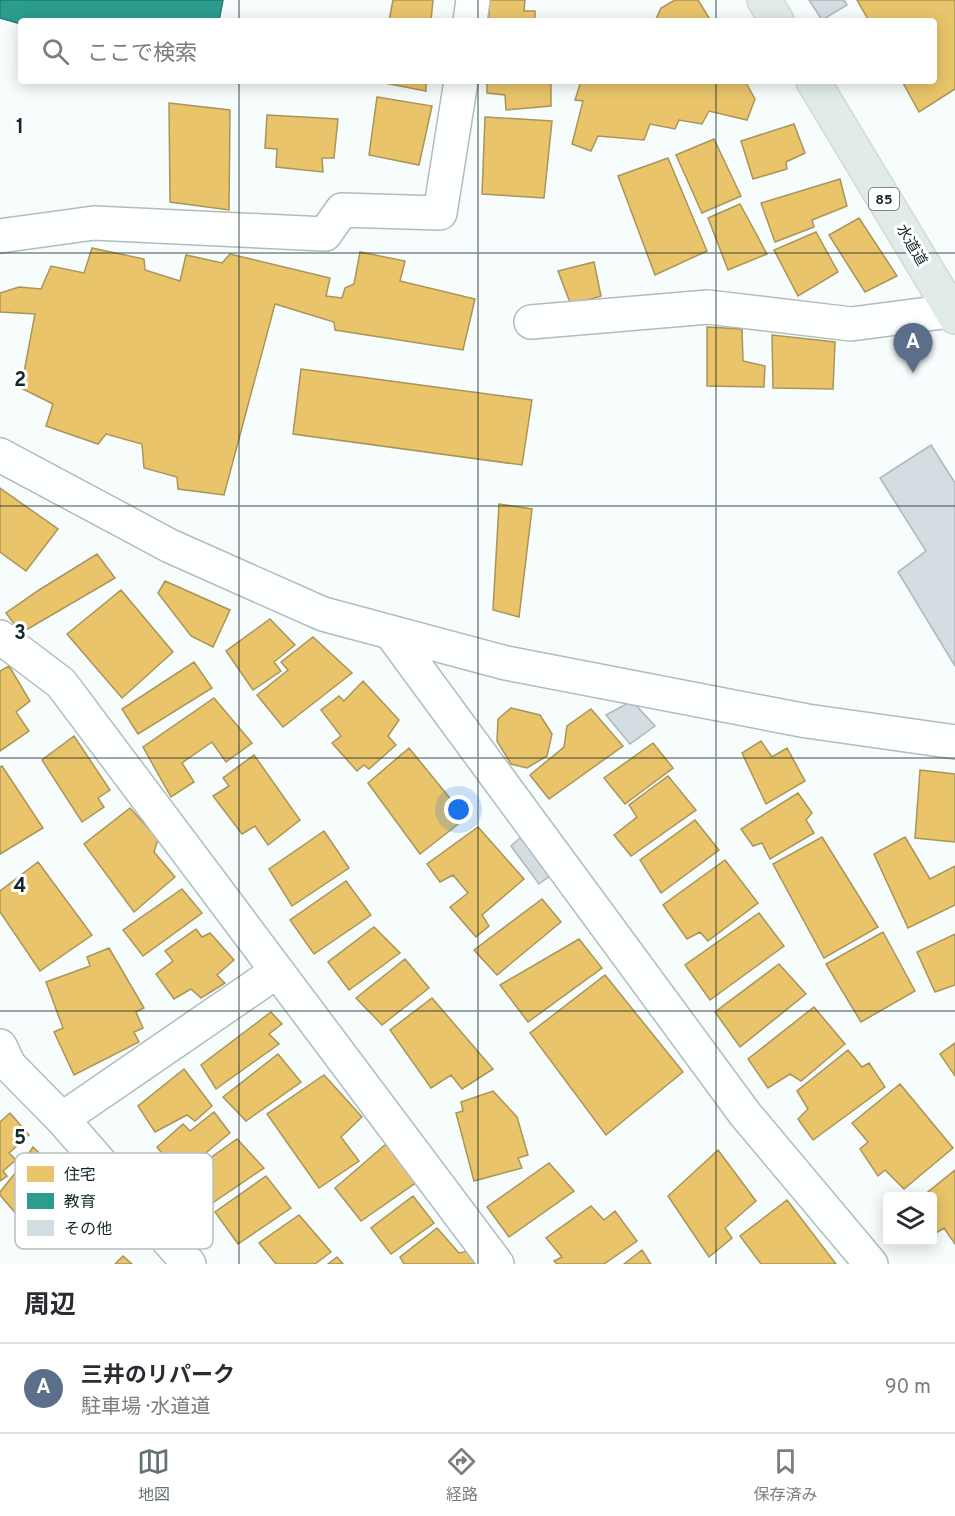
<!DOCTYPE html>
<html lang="ja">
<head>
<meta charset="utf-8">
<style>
  :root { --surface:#fff; --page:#f7f7f7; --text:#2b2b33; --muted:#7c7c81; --line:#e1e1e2; --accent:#647274 }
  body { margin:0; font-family:Overpass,"Noto Sans JP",sans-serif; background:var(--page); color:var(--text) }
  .controls { position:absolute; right:18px; bottom:18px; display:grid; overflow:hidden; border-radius:6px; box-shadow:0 3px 15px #0003 }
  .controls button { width:54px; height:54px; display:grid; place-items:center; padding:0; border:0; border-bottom:2px solid var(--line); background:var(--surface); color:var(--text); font:30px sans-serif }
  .you { position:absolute; left:459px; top:810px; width:21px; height:21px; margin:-15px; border:4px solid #fff; border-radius:50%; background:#1a73e8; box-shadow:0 0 0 9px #1a73e833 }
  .badge { display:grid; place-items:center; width:39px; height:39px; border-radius:50%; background:var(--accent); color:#fff; font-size:20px; font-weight:700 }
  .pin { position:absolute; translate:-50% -50px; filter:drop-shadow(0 2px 3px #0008) }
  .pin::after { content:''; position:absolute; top:32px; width:21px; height:18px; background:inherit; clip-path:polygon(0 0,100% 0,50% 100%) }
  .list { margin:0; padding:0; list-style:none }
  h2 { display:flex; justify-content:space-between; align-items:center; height:78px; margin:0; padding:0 24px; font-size:26px }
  h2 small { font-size:20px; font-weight:400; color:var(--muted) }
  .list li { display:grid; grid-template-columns:39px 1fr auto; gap:18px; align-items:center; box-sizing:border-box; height:90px; padding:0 24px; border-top:2px solid var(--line) }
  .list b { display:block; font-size:22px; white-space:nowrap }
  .list p { margin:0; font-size:20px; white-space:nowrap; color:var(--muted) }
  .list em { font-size:20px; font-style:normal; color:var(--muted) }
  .icon { flex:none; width:33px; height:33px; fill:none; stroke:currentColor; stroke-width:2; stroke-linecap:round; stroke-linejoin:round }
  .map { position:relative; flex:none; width:955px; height:1264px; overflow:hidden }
  .search { position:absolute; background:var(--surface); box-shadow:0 3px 15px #0003; left:18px; right:18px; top:18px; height:66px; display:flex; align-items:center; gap:15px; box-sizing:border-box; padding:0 21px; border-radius:6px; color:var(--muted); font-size:22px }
  .sheet { height:168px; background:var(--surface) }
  nav { display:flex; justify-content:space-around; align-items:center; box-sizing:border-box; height:84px; border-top:2px solid var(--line); background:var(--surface); font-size:16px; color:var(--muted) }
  nav a { display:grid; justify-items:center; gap:3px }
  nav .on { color:var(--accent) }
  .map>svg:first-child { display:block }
  .homes { fill:#e9c46a; stroke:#a99557; stroke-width:1.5 }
  .schools { fill:#2a9d8f; stroke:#247a71; stroke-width:1.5 }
  .building { fill:#d4dee2; stroke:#aeb7ba; stroke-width:1.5 }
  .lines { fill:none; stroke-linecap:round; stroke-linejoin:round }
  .minor-casing { stroke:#b2bcbd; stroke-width:36 }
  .tertiary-casing { stroke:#b2bcbd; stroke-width:36 }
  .primary-casing { stroke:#d2d7d8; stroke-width:36 }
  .minor { stroke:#feffff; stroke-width:33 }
  .tertiary { stroke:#feffff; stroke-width:33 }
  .primary { stroke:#e1ecea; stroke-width:33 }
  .grid { fill:none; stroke:#15282a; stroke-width:1.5; stroke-opacity:0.55 }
  .labels { text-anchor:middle; stroke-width:6; stroke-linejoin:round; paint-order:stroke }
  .shield { fill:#fff; stroke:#5b686a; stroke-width:1.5 }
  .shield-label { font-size:14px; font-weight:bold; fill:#15282a }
  .street-label { font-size:15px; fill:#15282a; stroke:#fff }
  .key { fill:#fff; stroke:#b9bebf; stroke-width:1.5 }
  .key-label { font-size:16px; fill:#15282a }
  .grid-label { font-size:20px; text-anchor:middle; font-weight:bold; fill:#15282a; stroke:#fff; stroke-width:6; stroke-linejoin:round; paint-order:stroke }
</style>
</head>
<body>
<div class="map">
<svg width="955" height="1264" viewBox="0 0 955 1264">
  <rect width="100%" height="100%" fill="#f7fcfc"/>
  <path class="homes" d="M393,0H433L431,21H389Z
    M489,0H525L524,11H535V21H489Z
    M675,0H698L711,21H655L661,8Z
    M857,0H955V89L919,112L902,81H934V21H869Z
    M379,81H426V91L379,82Z
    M487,81H551V106L506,110L505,95L487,93Z
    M581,81H745L755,99L747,120L709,111L702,124L679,120L675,129L650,124L644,140L598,136L591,151L572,144L583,101L575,100Z
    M377,97L432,106L419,165L369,155Z
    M169,103L230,110L229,210L170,202Z
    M267,115L338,119L334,158H322L323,172L276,167L277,149L265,148Z
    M485,117L552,121L544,198L482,194Z
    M794,124L805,153L786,162L787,169L753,179L741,141Z
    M714,139L741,196L702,213L676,155Z
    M668,158L707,251L655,275L618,176Z
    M840,179L847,206L812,220L814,227L775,242L761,203Z
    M740,204L767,254L728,270L708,218Z
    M859,218L897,276L865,292L829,235Z
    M816,232L838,272L798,296L774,250Z
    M92,248L144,259L145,270L180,281L186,255L222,263L230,254L330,278L326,296L342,298L345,288L354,284L360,252L405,261L400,281L475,299L463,350L335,330L334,322L275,304L224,495L178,489L177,477L144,468L142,444L106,434L98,444L46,426L53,404L21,388L35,314L0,312V293L19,287L41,289L51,266L84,273Z
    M594,262L601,296L571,305L558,271Z
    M707,327L742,329L743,361L765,366L764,387L707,386Z
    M772,335L835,342L833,389L773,388Z
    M301,369L532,400L522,465L293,434Z
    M0,488L58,529L26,571L0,552Z
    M499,504L532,509L519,617L493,610Z
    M97,554L115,578L21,633L6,613L39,590Z
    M165,581L230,610L213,647L191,636L158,593Z
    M121,590L173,652L122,698L67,634Z
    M270,619L295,645L274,662L281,671L253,690L226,651Z
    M313,637L352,673L283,727L257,695L288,670L281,662Z
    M194,662L212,688L138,734L122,709Z
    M9,666L30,701L16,712L29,731L0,751V671Z
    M363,681L399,720L388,736L396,745L369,769L364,765L357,771L332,743L341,736L321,710L339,696L344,701Z
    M214,698L252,743L226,762L212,742L182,763L194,782L171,797L143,747Z
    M511,708L540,715L552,734L547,756L527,768L511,764L497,741L498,719Z
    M591,709L623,746L549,799L530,775L564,747L567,726Z
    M74,736L110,790L98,798L104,807L82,822L42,760Z
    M761,741L772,757L787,748L805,781L766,804L742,753Z
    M653,743L673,768L625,804L604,778Z
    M409,748L466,818L420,854L368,783Z
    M254,755L300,820L268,845L255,826L242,834L213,796L229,786L223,778Z
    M2,766L43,828L0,854V767Z
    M920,770L955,774V842L915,838Z
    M668,776L696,810L631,856L614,835L637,817L629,805Z
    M798,793L812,813L806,820L814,833L770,859L762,843L753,846L741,829Z
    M130,808L158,839L154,852L175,877L134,912L84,844Z
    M695,820L719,850L661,893L640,860Z
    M478,827L524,879L482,915L489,926L476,937L450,907L468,893L453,875L440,882L427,864Z
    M324,831L349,868L292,906L269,869Z
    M822,837L878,927L824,958L773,864Z
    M905,837L930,879L955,866V905L908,928L874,854Z
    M725,860L758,903L708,941L700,932L687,939L663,905Z
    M38,862L92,935L40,971L0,912V891Z
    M346,881L371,915L314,954L290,920Z
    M182,889L202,913L143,956L123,930Z
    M542,899L561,922L497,975L474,950Z
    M759,913L784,946L710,1000L685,965Z
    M374,927L400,953L349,990L328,962Z
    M196,929L202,937L210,933L234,960L217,975L225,983L201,998L191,989L174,999L156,974L173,961L165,951Z
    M883,932L915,991L861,1022L826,964Z
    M955,934V985L935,992L917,952Z
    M579,939L602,968L528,1022L500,985Z
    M109,948L144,1008L136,1012L143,1028L134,1032L139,1042L74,1075L54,1032L63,1028L46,982L90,966L87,957Z
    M405,959L429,988L382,1025L356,998Z
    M779,964L806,994L740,1047L715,1012Z
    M605,975L683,1072L606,1135L530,1033Z
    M432,998L493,1069L462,1089L451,1075L431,1088L390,1030Z
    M814,1007L845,1044L801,1081L790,1074L768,1088L748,1059Z
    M271,1012L282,1024L269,1034L279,1044L216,1089L201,1065Z
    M955,1043V1076L940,1054Z
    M848,1050L862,1067L869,1063L885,1087L813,1140L798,1119L808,1109L797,1091Z
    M278,1054L301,1082L246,1121L223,1097Z
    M184,1069L212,1106L195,1121L187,1115L155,1132L138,1106Z
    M324,1075L362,1117L341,1137L359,1161L319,1188L267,1114Z
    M900,1084L953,1148L904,1189L885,1170L878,1176L860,1149L868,1142L852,1123Z
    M493,1091L517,1117L528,1155L518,1158L522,1168L474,1181L456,1113L463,1111L461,1102Z
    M214,1112L230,1133L179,1175L157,1147L183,1124L190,1131Z
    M10,1113L29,1135L9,1153L16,1160L3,1171L7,1176L0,1181V1122Z
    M237,1139L264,1168L208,1206L185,1176Z
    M386,1144L417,1182L361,1221L335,1188Z
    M33,1147L66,1179L25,1224L0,1195V1192L20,1167Z
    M718,1150L756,1201L725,1228L732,1238L709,1257L668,1196Z
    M549,1163L574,1191L509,1237L487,1207Z
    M955,1170V1244L944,1228L936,1233L932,1228V1196H923Z
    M266,1176L291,1208L238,1244L215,1212Z
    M413,1196L434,1223L391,1254L371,1228Z
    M787,1200L836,1264H761L740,1236Z
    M591,1206L604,1220L615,1211L637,1241L604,1264H557L554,1261L562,1257L546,1238Z
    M299,1215L331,1252L315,1264H276L259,1243Z
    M437,1228L459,1253L469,1251L477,1264H404L400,1257Z
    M642,1250L651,1264H624Z
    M123,1256L132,1264H115Z
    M337,1257L343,1264H328Z"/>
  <path class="schools" d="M0,0H223L219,21H21V24L0,18Z"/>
  <path class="building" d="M809,0H844L847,5L822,20Z
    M931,445L955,483V666L898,572L926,551L880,478Z
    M632,701L655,726L630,744L606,715Z
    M522,836L551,875L539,884L511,846Z"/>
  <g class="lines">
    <g class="minor-casing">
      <path id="minor" d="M470,21L473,0
        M0,236L94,223L325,234L342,210L440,213L461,81
        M531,322L708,307L851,324L951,311
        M391,633L745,1114L871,1264
        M0,637L61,683L497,1264
        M0,1046L9,1065L62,1119L189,1264
        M62,1119L276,972"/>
    </g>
    <g class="tertiary-casing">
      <path id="tertiary" d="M0,455L170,546L323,614L506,663L807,721L955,742"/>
    </g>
    <g class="primary-casing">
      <path id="primary" d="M764,0L777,21
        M813,81L955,317"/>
    </g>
    <use href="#minor" class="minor"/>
    <use href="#tertiary" class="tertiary"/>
    <use href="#primary" class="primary"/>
  </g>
  <path class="grid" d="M239,0V21M478,0V21M716,0V21M239,81V1264M478,81V1264M716,81V1264M0,253H955M0,506H955M0,758H955M0,1011H955"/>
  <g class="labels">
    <rect class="shield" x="869" y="188" width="30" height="22" rx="4.5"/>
    <g class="shield-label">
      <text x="884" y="204">85</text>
    </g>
    <g class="street-label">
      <text transform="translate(912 245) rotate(59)" y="5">水道道</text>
    </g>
  </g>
  <rect x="15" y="1153" width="198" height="96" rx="9" class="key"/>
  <rect x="27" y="1166" width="27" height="16" fill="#e9c46a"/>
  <rect x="27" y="1193" width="27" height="16" fill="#2a9d8f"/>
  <rect x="27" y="1220" width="27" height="16" fill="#d4dee2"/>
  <g class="key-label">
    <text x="64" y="1180">住宅</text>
    <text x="64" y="1207">教育</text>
    <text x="64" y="1234">その他</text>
  </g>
  <g class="grid-label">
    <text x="20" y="133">1</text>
    <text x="20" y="386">2</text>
    <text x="20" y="639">3</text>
    <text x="20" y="892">4</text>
    <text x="20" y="1144">5</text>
  </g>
</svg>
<div class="controls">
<button><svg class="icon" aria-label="layers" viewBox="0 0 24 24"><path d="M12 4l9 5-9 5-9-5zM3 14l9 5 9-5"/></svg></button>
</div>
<div class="you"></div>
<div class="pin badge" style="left:913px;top:373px;background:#5c6f8a">A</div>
<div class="search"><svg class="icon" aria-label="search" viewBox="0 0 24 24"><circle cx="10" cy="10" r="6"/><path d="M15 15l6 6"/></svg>ここで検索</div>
</div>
<section class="sheet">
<h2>周辺<small></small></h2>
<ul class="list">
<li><span class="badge" style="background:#5c6f8a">A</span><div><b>三井のリパーク</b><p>駐車場 · 水道道</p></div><em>90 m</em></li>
</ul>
</section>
<nav>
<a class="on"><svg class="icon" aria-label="map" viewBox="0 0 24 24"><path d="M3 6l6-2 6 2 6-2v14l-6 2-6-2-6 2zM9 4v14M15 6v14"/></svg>地図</a>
<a><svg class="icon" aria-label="directions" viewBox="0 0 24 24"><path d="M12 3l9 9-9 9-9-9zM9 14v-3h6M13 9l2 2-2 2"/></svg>経路</a>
<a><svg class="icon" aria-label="saved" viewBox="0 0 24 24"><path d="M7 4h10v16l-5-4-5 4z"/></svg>保存済み</a>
</nav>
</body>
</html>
